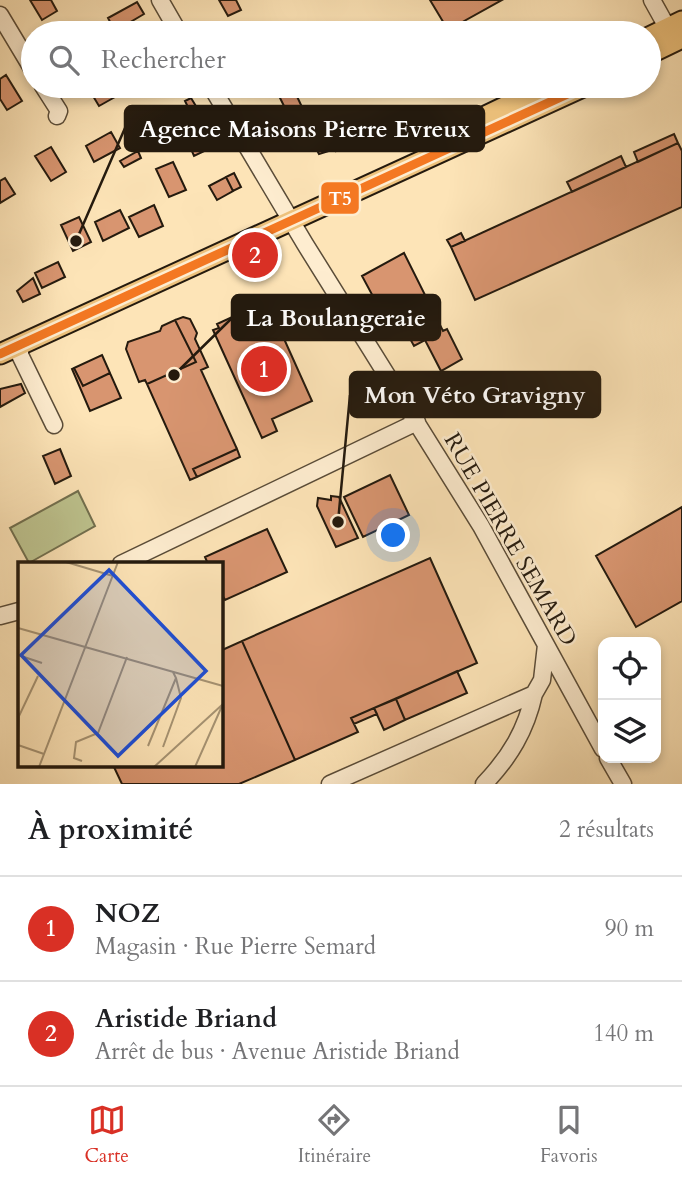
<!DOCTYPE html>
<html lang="fr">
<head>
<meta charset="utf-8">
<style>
  :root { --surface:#fff; --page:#f6f6f6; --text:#202124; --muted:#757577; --line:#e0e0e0; --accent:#d93025 }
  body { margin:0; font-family:Cardo,serif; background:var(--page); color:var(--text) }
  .controls { position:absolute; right:21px; bottom:21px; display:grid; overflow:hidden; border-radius:14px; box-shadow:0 4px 10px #0003 }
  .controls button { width:63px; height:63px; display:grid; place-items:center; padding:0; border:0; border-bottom:2px solid var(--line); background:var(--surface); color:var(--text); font:35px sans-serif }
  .you { position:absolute; left:394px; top:536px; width:24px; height:24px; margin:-18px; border:5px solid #fff; border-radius:50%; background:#1a73e8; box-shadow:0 0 0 10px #1a73e833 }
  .badge { display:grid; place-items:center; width:46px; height:46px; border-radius:50%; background:var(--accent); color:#fff; font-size:23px; font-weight:700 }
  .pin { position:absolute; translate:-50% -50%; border:4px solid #fff; box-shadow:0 2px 7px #0006 }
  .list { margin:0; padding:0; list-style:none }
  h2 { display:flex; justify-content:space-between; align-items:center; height:91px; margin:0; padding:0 28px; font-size:30px }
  h2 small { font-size:23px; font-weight:400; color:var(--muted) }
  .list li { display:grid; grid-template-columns:46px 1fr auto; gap:21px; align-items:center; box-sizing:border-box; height:105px; padding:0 28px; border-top:2px solid var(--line) }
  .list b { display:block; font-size:26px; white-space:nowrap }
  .list p { margin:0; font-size:23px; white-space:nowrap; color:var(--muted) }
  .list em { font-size:23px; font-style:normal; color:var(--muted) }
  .icon { flex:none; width:38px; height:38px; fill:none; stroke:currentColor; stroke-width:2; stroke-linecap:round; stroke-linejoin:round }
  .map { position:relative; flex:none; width:682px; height:784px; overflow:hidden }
  .search { position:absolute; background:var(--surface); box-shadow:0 4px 10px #0003; left:21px; right:21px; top:21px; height:77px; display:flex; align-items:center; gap:18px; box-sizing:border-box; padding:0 24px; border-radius:38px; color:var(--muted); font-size:26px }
  .sheet { height:301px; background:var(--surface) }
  nav { display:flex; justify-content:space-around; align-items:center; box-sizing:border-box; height:98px; border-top:2px solid var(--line); background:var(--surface); font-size:19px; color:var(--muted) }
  nav a { display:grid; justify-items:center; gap:4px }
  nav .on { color:var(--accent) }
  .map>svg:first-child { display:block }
  .green { fill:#bec48f; stroke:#716f4e; stroke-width:2 }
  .building { fill:#d89570; stroke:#241a0e; stroke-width:2 }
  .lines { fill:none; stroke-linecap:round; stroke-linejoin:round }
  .minor-casing { stroke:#5a4c38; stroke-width:19 }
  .major-casing { stroke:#241a0e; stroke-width:23 }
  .minor { stroke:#feedd0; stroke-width:16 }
  .major { stroke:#eec27c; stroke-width:19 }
  .bus-1-casing { stroke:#feedd0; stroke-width:14 }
  .bus-1 { stroke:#f47822; stroke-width:9 }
  .labels { text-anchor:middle; stroke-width:5; stroke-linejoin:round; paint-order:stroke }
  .street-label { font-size:23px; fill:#241a0e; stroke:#feedd0 }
  .inset-road { fill:none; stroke:#a69373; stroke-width:2 }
  .view { fill:#1d4ed8; fill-opacity:0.15; stroke:#1d4ed8; stroke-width:3.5 }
  .inset-edge { fill:none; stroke:#241a0e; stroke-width:3.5 }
  .leader { fill:none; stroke:#241a0e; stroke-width:2.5 }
  .callout-dot { fill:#241a0e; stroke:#feedd0; stroke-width:2.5 }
  .callout { fill:#241a0e; stroke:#241a0e; stroke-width:2.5 }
  .callout-label { font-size:24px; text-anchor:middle; font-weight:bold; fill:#fff }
  .line-badge { stroke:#feedd0; stroke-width:2.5 }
  .badge-label { font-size:19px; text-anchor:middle; font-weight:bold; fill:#fff }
</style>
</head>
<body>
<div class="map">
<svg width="682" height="784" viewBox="0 0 682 784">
  <rect width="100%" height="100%" fill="#fde4b7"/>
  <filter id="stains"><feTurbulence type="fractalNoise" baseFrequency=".00286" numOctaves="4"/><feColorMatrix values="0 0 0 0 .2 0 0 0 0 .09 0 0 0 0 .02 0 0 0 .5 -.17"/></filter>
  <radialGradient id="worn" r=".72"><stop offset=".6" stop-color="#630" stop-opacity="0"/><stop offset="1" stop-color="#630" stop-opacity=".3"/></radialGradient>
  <path class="green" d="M78,491L95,526L29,563L10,528Z"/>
  <path class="building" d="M30,0H51L57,11L42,20Z
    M219,0H236L241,10L228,16Z
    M430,0H502L448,30Z
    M137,2L144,14L115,31L108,18Z
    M6,75L22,101L7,110L0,99V79Z
    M87,86H108L115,97L99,106Z
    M293,88L302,107L288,114L278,94Z
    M191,98L199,111L171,126L165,114H171L187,105L185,101Z
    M353,121L362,136L336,151L335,149L319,154L312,141Z
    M210,130L217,145L194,156L188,142Z
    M111,132L120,148L94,162L86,146Z
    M674,134L678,143L638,162L634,152Z
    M678,143L682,151V207L475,300L451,247Z
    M51,147L66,172L51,181L35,156Z
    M138,151L141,158L124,167L120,161Z
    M621,156L626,167L572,192L567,182Z
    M173,162L186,190L169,197L156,169Z
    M234,173L241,187L233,191L226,177Z
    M226,177L233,191L217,200L209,186Z
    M5,178L15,194L0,203V181Z
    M154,205L163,226L139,237L129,217Z
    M120,210L129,228L103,241L95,222Z
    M79,217L91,242L73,251L61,225Z
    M461,233L465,241L451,247L447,240Z
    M404,253L443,331L447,329L462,359L441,371L425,340L414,346L387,296L376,302L362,276Z
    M58,262L65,277L42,288L35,273Z
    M33,278L40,294L23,302L17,291Z
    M267,301L312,401L272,419L277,431L262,438L213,330L219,328L217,324Z
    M183,317L190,319L197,333L195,339L208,367L201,370L237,449L193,469L197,477L190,480L147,384L196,362L175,320Z
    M175,320L196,362L147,384L145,380L139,382L126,349L128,342L160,331L162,326Z
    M102,355L110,373L83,386L74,368Z
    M74,368L83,386L110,373L121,398L90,411L72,369Z
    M21,384L25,393L0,407V389Z
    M60,449L71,476L55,484L43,456Z
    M237,449L240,457L197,477L193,469Z
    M390,475L409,515L363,537L344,497Z
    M331,496L339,497L358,538L336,547L317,506L318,498L331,500Z
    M682,507V601L636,627L596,556Z
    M267,529L287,572L225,600L220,591V564H208L205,557Z
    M430,558L477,663L351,718L358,732L295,760L242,641Z
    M242,641L295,760L239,784H122L113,765H220V651Z
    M457,671L467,693L405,720L396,699Z
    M396,699L405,720L384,730L374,708Z
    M374,708L377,714L354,724L351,718Z"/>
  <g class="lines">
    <g class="minor-casing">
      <path id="minor" d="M160,0L179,33
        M652,0L672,36
        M0,15L33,70
        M43,86L59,111L57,116
        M211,86L305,244L481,526L603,749
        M20,344V355L54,425
        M121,564L417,422
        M0,616L19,611
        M608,758L623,784
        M330,784L534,694L542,680L546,645
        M484,784C510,757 526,730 534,694"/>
    </g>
    <g class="major-casing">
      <path id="major" d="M649,37L682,21
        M649,54L682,38
        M429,143L548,86
        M0,354L585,86"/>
    </g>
    <use href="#minor" class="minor"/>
    <use href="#major" class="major"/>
    <g class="bus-1-casing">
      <path id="bus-1" d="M0,354L585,86"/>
    </g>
    <use href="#bus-1" class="bus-1"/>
  </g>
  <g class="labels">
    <g class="street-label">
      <text transform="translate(511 539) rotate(60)" y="8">RUE PIERRE SEMARD</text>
    </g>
  </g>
  <g transform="translate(18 562)">
    <rect width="205" height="205" fill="#fde4b7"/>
    <path class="inset-road" d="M48,0L95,14M0,66L205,124M0,93L24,101M0,183L26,192M130,184L158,116L155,110M145,185L163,136L158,116M0,191L1,154L20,114M64,199L56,196L58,180L80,171L109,95M21,205L100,0M136,205L205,142M177,205L204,144"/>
    <path class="view" d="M91,8L188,109L100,194L3,93Z"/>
    <rect width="205" height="205" class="inset-edge"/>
  </g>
  <path class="leader" d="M76 241L125 128M174 375L232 318M338 522L350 395"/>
  <g class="callout-dot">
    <circle cx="76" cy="241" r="7"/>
    <circle cx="174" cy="375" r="7"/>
    <circle cx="338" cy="522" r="7"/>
  </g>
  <g class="callout">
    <rect x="125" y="106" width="359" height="45" rx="7"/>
    <rect x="232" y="295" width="208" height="45" rx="7"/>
    <rect x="350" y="372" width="250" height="45" rx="7"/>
  </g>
  <g class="callout-label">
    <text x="305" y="137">Agence Maisons Pierre Evreux</text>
    <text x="336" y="326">La Boulangeraie</text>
    <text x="475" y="403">Mon Véto Gravigny</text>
  </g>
  <rect class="line-badge" x="320" y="181" width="40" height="34" rx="7" fill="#f47822"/>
  <g class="badge-label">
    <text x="340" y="205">T5</text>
  </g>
  <rect width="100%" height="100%" filter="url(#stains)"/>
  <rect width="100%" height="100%" fill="url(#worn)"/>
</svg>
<div class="controls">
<button><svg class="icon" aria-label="locate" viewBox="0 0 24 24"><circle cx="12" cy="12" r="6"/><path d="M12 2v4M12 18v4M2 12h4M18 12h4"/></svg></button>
<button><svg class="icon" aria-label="layers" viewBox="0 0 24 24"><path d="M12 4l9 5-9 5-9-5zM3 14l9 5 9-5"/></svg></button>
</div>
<div class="you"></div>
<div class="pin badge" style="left:264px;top:369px">1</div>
<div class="pin badge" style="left:255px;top:255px">2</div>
<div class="search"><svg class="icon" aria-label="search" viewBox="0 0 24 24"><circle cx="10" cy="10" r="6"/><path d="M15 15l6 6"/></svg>Rechercher</div>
</div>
<section class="sheet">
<h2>À proximité<small>2 résultats</small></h2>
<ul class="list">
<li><span class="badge">1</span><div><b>NOZ</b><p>Magasin · Rue Pierre Semard</p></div><em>90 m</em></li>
<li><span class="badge">2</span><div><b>Aristide Briand</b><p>Arrêt de bus · Avenue Aristide Briand</p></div><em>140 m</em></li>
</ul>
</section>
<nav>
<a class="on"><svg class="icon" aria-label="map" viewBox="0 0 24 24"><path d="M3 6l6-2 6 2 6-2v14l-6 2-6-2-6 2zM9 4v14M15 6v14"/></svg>Carte</a>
<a><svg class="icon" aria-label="directions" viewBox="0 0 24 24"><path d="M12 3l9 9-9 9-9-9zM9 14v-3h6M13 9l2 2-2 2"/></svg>Itinéraire</a>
<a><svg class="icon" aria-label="saved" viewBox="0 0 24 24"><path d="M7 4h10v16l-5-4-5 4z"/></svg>Favoris</a>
</nav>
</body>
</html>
